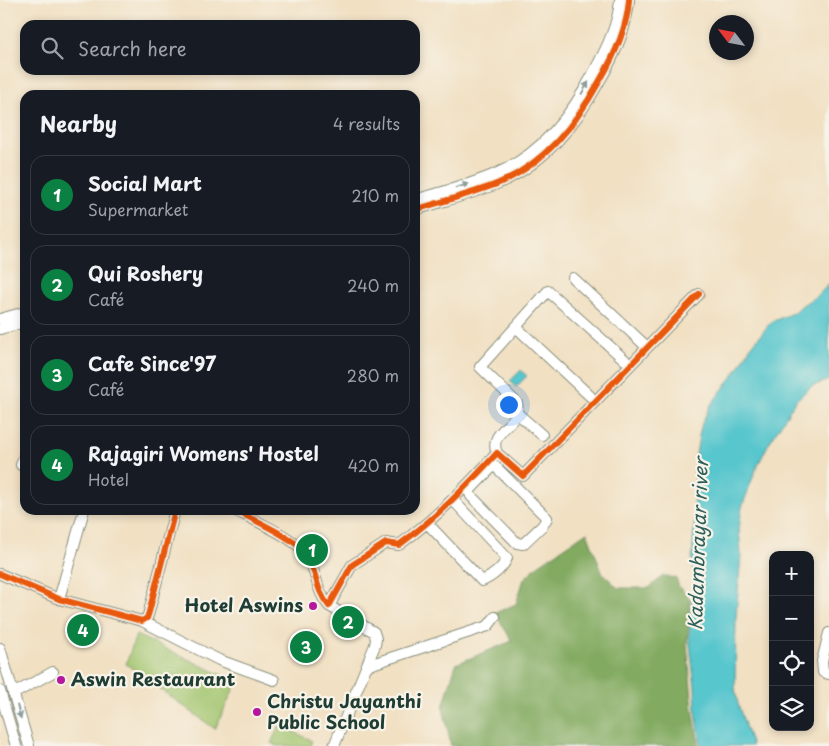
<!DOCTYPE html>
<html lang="en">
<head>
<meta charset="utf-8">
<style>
  :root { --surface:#171b24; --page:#20242c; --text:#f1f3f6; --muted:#9ea1a6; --line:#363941; --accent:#0b8043 }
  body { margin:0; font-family:"Playpen Sans",sans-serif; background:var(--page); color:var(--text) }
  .controls { position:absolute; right:15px; bottom:15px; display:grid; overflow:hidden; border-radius:10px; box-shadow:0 2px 8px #0003 }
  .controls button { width:45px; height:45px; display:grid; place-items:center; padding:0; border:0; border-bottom:1px solid var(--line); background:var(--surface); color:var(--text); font:25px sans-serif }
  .compass { position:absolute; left:709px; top:15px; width:45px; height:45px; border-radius:50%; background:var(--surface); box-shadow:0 2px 8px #0003; rotate:302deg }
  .you { position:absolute; left:508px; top:404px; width:18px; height:18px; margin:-12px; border:4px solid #fff; border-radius:50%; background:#1a73e8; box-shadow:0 0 0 8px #1a73e833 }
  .badge { display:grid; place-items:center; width:32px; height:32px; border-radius:50%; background:var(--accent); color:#fff; font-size:16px; font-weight:700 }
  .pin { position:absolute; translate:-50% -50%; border:2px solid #fff; box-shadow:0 1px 5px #0006 }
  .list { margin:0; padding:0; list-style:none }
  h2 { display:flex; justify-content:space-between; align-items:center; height:65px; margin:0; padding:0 20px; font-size:21px }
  h2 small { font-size:16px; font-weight:400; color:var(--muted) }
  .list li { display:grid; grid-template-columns:32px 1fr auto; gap:15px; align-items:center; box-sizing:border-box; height:80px; margin:0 10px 10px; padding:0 10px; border:1px solid var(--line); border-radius:15px }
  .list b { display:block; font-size:19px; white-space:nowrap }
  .list p { margin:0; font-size:16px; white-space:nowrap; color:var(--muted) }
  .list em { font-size:16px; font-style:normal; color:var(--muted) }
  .icon { flex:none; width:28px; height:28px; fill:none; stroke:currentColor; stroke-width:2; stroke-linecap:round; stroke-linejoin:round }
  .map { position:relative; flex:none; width:829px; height:746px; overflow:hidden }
  .search { position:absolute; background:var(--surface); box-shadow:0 2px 8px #0003; left:20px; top:20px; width:400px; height:55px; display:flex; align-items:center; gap:12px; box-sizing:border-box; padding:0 18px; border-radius:15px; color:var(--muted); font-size:19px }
  .panel { position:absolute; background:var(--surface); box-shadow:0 2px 8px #0003; left:20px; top:90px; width:400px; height:425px; border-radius:15px }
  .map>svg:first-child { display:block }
  .green { fill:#a3c56e; stroke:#618151 }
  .forest { fill:#82aa61; stroke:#50744a }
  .water { fill:#59c6cd; stroke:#3c8280 }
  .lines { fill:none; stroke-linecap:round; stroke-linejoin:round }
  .minor-casing { stroke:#888e7b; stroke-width:12 }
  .minor { stroke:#fff; stroke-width:10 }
  .cycleway-casing { stroke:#f7f3e8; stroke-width:9 }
  .cycleway { stroke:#e8590c; stroke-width:6 }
  .oneway { fill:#8f9e9a }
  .poi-dot { fill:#b5179e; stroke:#f7f3e8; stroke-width:2 }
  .labels { text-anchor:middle; stroke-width:4.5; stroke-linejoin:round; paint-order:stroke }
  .poi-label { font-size:18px; font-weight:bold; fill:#1f3d34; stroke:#f7f3e8; text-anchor:start }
  .water-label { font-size:19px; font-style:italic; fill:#2e5f5a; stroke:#f7f3e8 }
</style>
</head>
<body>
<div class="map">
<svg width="829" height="746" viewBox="0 0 829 746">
  <rect width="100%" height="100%" fill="#f7f3e8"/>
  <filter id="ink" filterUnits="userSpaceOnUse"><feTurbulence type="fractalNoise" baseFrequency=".02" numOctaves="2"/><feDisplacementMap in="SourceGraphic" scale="10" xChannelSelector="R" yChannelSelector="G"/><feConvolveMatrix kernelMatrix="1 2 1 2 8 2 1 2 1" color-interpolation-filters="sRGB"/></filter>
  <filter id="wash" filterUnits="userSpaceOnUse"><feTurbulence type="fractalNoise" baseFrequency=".0096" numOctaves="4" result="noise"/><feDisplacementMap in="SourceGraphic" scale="20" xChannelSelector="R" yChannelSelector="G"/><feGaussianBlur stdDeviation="1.12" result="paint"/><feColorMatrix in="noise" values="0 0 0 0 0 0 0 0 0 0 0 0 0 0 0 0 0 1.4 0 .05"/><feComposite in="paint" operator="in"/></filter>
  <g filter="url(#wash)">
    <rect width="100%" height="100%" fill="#f1e0c2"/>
    <path class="green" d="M136,635L237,682L215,729L126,664Z
      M280,725L312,741L310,746H277L271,743Z"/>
    <path class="forest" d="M587,532L602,572L618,588H649L663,576L676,578L679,587L690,598L687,644L693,710L699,746H451L443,707L456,664L512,641L495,613L516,604L524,579L538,565Z"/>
    <path class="water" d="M829,284V380L812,386L796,400L768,445L756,469L742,507L739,529L741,554L736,616L735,688L738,704L752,746H701L696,712L695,688L689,636L692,600L696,585L692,563L695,512L693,493L695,484L694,467L699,436L702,423L710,406L738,369L750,348L771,322L795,312L801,306L818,295Z
      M521,370L527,376L516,387L510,381Z"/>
  </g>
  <g filter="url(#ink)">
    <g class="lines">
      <g class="minor-casing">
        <path id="minor" d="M415,200C442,192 470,185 495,174C541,155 572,115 594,72C606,49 618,26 620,0
          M415,210C443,201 472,194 499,183C545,163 575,125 599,82C614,57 627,29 629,0
          M573,278L647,347
          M0,319L25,312
          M516,327L590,396
          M0,329L25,322
          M517,413L542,435
          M497,453C487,430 522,425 517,403L480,367L548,291L625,360
          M21,465L25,454
          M494,465L547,518L543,525L523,544L517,543L471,496L469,491Z
          M234,510C252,519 300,540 308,557C317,574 316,591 329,606L352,565L386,543L399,545C436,518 466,487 497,453L523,476L699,294
          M428,524L482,581C492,577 503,568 507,558L453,500
          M0,574L59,599L142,621L147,618L149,612L175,510
          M59,599L84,510
          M329,606L374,632L376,639L375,645L334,746
          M142,621L219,660L274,680
          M829,633L822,661L823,672L829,674
          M0,648L29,746
          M366,666L488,626L495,617
          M0,691L16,746
          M13,694L53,672"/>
      </g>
      <use href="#minor" class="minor"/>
      <g class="cycleway-casing">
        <path id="cycleway" d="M415,210C443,201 472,194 499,183C545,163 575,125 599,82C614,57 627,29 629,0
          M234,510C252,519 300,540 308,557C317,574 316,591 329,606L352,565L386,543L399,545C436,518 466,487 497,453L523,476L699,294
          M0,574L59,599L142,621L147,618L149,612L175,510"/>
      </g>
      <use href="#cycleway" class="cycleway"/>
    </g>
    <defs><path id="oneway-solid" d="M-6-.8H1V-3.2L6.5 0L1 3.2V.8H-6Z" transform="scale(1.25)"/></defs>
    <g class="oneway">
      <use href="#oneway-solid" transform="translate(585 88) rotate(-59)"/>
      <use href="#oneway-solid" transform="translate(462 186) rotate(-17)"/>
      <use href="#oneway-solid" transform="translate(19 712) rotate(74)"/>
    </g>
  </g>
  <g class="poi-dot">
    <circle cx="313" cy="606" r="5"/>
    <circle cx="61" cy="680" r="5"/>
    <circle cx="257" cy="712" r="5"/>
  </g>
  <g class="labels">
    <g class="poi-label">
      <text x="303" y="612" text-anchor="end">Hotel Aswins</text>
      <text x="71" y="686">Aswin Restaurant</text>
      <text x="267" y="708">Christu Jayanthi<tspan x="267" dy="21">Public School</tspan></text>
    </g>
    <g class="water-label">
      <text transform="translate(698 544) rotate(-88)" y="7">Kadambrayar river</text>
    </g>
  </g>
</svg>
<div class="controls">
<button>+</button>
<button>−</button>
<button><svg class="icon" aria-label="locate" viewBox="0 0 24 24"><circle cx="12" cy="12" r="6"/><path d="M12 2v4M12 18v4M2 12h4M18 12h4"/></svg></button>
<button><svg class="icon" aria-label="layers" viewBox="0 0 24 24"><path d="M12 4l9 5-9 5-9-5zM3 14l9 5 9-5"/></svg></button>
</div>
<svg class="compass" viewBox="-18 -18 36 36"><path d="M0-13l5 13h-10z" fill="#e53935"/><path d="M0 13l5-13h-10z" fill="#9ea1a6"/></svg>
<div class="you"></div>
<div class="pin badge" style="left:312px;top:550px">1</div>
<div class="pin badge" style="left:348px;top:622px">2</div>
<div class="pin badge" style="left:306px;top:647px">3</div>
<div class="pin badge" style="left:83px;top:630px">4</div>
<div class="search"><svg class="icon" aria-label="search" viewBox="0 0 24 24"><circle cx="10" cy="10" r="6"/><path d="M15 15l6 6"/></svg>Search here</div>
<section class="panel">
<h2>Nearby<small>4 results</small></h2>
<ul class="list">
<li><span class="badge">1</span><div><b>Social Mart</b><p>Supermarket</p></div><em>210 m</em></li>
<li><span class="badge">2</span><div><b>Qui Roshery</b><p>Café</p></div><em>240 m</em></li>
<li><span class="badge">3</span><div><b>Cafe Since'97</b><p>Café</p></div><em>280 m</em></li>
<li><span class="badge">4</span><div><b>Rajagiri Womens' Hostel</b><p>Hotel</p></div><em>420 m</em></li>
</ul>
</section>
</div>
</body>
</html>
